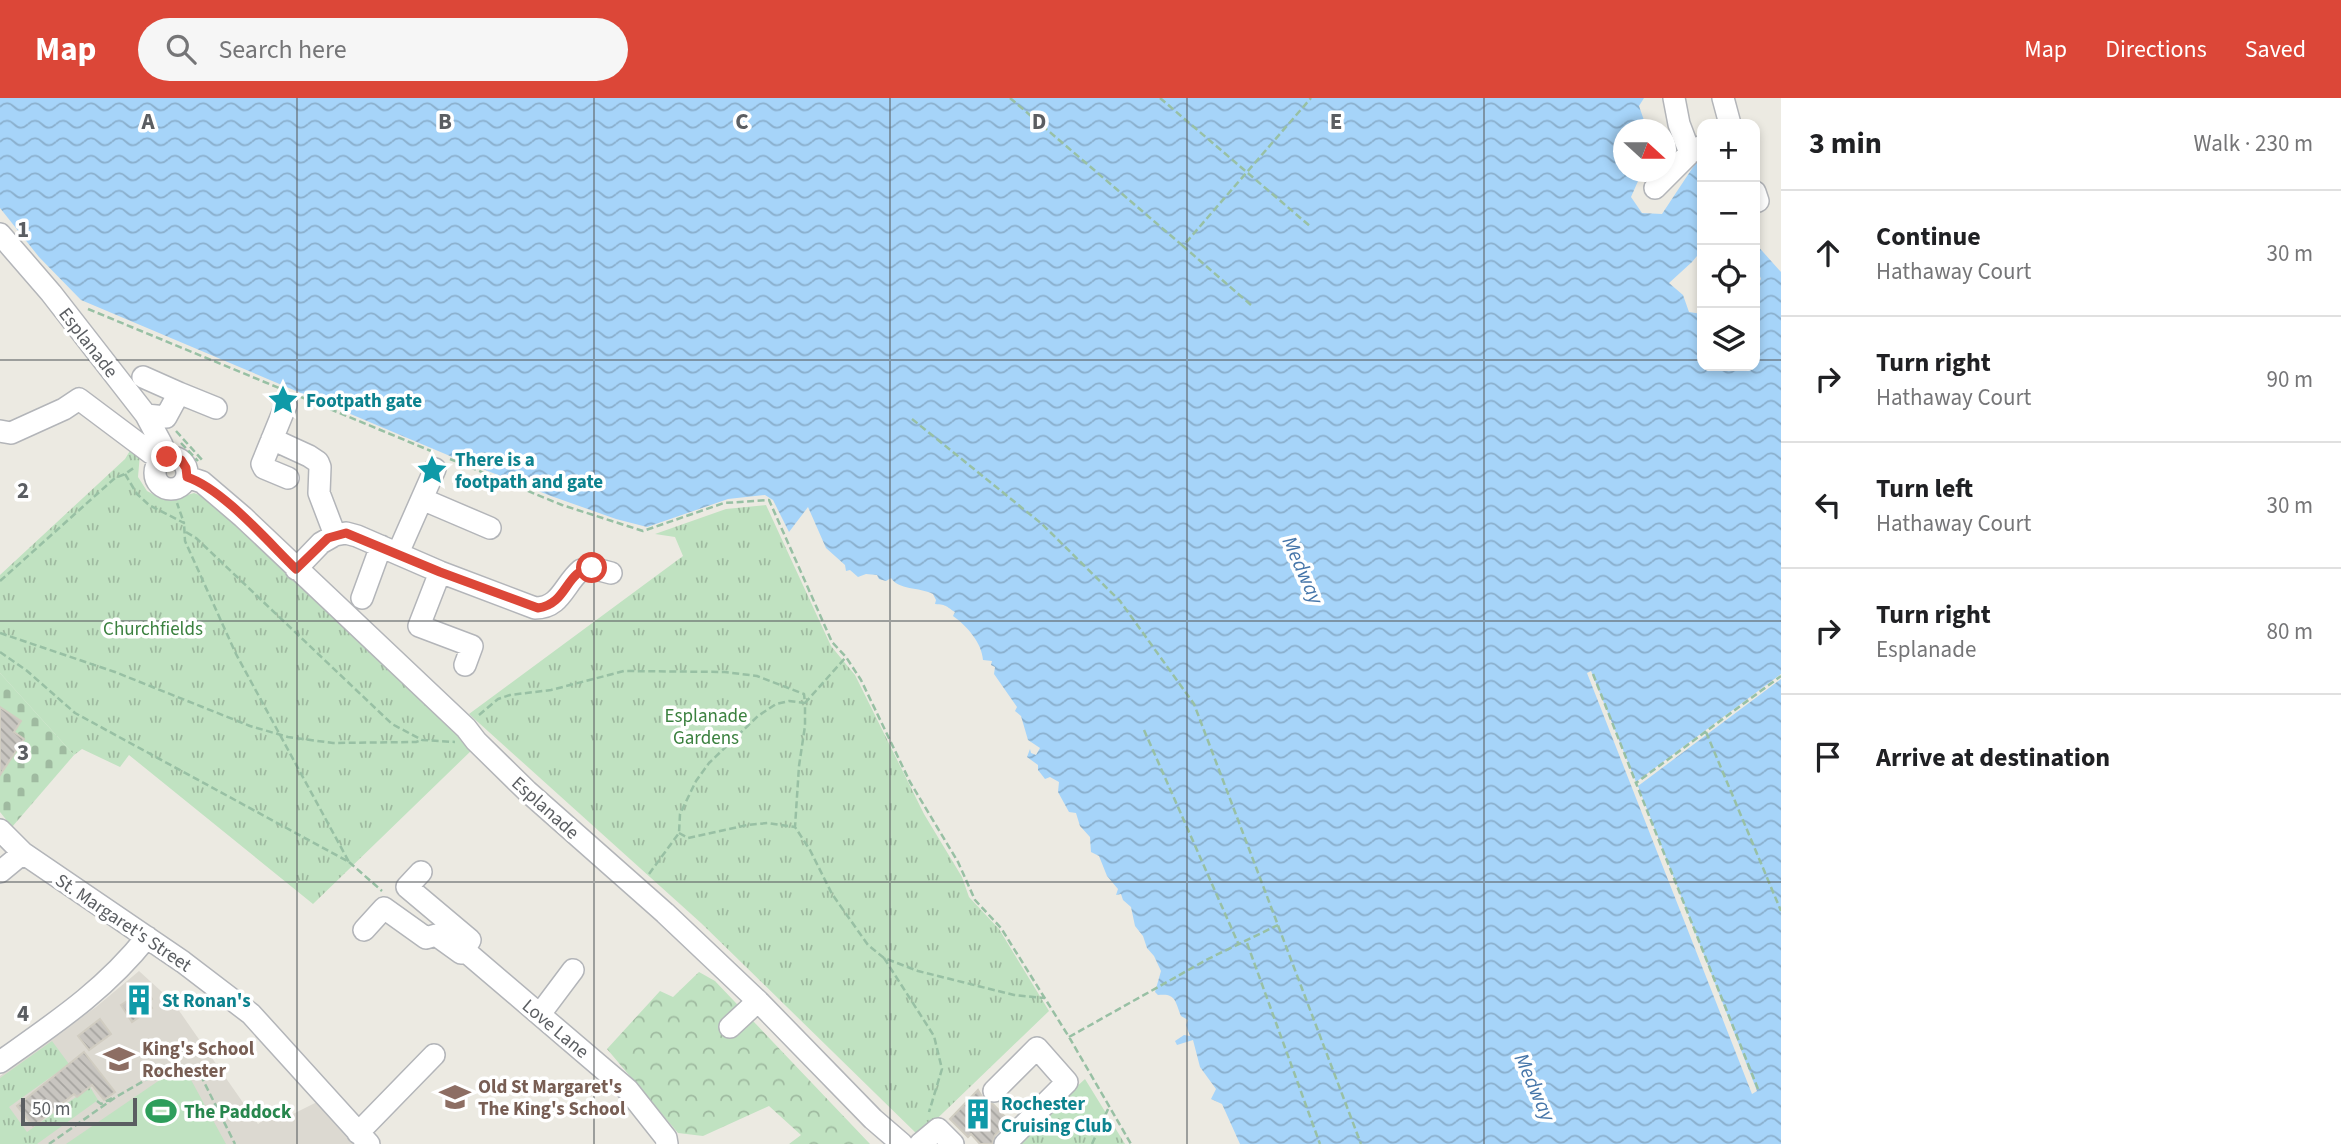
<!DOCTYPE html>
<html lang="en">
<head>
<meta charset="utf-8">
<style>
  :root { --surface:#fff; --page:#f6f6f6; --text:#202124; --muted:#757577; --line:#e0e0e0; --accent:#dc4738 }
  body { margin:0; font-family:"Source Sans 3",sans-serif; background:var(--page); color:var(--text) }
  .controls { position:absolute; right:21px; top:21px; display:grid; overflow:hidden; border-radius:14px; box-shadow:0 4px 10px #0003 }
  .controls button { width:63px; height:63px; display:grid; place-items:center; padding:0; border:0; border-bottom:2px solid var(--line); background:var(--surface); color:var(--text); font:35px sans-serif }
  .compass { position:absolute; left:1613px; top:21px; width:63px; height:63px; border-radius:50%; background:var(--surface); box-shadow:0 4px 10px #0003; rotate:111deg }
  .scale { position:absolute; left:21px; bottom:18px; width:116px; box-sizing:border-box; padding-left:7px; border:4px solid #5b5e62; border-top:0; font-size:19px; line-height:24px; white-space:nowrap; color:#5b5e62; -webkit-text-stroke:5px #fff; paint-order:stroke }
  .stop { position:absolute; width:21px; height:21px; margin:-16px; border:5px solid #dc4738; border-radius:50%; background:#fff }
  .stop.end { background:#dc4738; border-color:#fff; box-shadow:0 2px 7px #0008 }
  .list { margin:0; padding:0; list-style:none }
  h2 { display:flex; justify-content:space-between; align-items:center; height:91px; margin:0; padding:0 28px; font-size:30px }
  h2 small { font-size:23px; font-weight:400; color:var(--muted) }
  .list li { display:grid; grid-template-columns:46px 1fr auto; gap:21px; align-items:center; box-sizing:border-box; height:126px; padding:0 28px; border-top:2px solid var(--line) }
  .list b { display:block; font-size:26px; white-space:nowrap }
  .list p { margin:0; font-size:23px; white-space:nowrap; color:var(--muted) }
  .list em { font-size:23px; font-style:normal; color:var(--muted) }
  .icon { flex:none; width:38px; height:38px; fill:none; stroke:currentColor; stroke-width:2; stroke-linecap:round; stroke-linejoin:round }
  .map { position:relative; flex:none; width:1781px; height:1046px; overflow:hidden }
  header { display:flex; align-items:center; gap:42px; box-sizing:border-box; height:98px; padding:0 35px; background:var(--accent); color:#fff }
  header strong { font-size:33px }
  nav { display:flex; gap:38px; margin-inline-start:auto; font-size:24px }
  .search { width:490px; height:63px; background:var(--page); display:flex; align-items:center; gap:18px; box-sizing:border-box; padding:0 24px; border-radius:38px; color:var(--muted); font-size:26px }
  main { display:flex }
  aside { flex:1; background:var(--surface) }
  .map>svg:first-child { display:block }
  .education { fill:#dcd9d1 }
  .grass { fill:url(#grass-tufts) }
  .forest { fill:url(#forest-crowns) }
  .cemetery { fill:url(#cemetery-stones) }
  .garden { fill:#c0e2c1 }
  .water { fill:url(#water-waves) }
  .building { fill:url(#building-back-hatch); stroke:#d0ccc1; stroke-width:2 }
  .lines { fill:none; stroke-linecap:round; stroke-linejoin:round }
  .minor-casing { stroke:#b3b5b9; stroke-width:24 }
  .path { stroke:#98c0a4; stroke-width:2.5; stroke-dasharray:7 3.5; stroke-linecap:butt }
  .minor { stroke:#fff; stroke-width:21 }
  .route { stroke:#dc4738; stroke-width:9 }
  .grid { fill:none; stroke:#5b5e62; stroke-width:2; stroke-opacity:0.55 }
  .labels { text-anchor:middle; stroke-width:7; stroke-linejoin:round; paint-order:stroke }
  .street-label { font-size:19px; fill:#5b5e62; stroke:#fff }
  .culture-label { font-size:19px; font-weight:bold; fill:#0d838f; stroke:#fff; text-anchor:start }
  .park-label { font-size:19px; fill:#3b813f; stroke:#fff }
  .education-label { font-size:19px; font-weight:bold; fill:#785e54; stroke:#fff; text-anchor:start }
  .leisure-label { font-size:19px; font-weight:bold; fill:#27864d; stroke:#fff; text-anchor:start }
  .water-label { font-size:21px; font-style:italic; fill:#4575a9; stroke:#fff }
  .grid-label { font-size:23px; text-anchor:middle; font-weight:bold; fill:#5b5e62; stroke:#fff; stroke-width:7; stroke-linejoin:round; paint-order:stroke }
</style>
</head>
<body>
<header>
<strong>Map</strong>
<div class="search"><svg class="icon" aria-label="search" viewBox="0 0 24 24"><circle cx="10" cy="10" r="6"/><path d="M15 15l6 6"/></svg>Search here</div>
<nav><a>Map</a><a>Directions</a><a>Saved</a></nav>
</header>
<main>
<div class="map">
<svg width="1781" height="1046" viewBox="0 0 1781 1046">
  <defs>
    <pattern id="grass-tufts" width="24" height="20" patternUnits="userSpaceOnUse" patternTransform="scale(1.75)"><rect width="24" height="20" fill="#c0e2c1"/><path d="M3 7l-1-3M5 7V3M7 7l1-3M15 17l-1-3M17 17v-4M19 17l1-3" fill="none" stroke="#9fbaa0"/></pattern>
    <pattern id="forest-crowns" width="20" height="18" patternUnits="userSpaceOnUse" patternTransform="scale(1.75)"><rect width="20" height="18" fill="#c0e2c1"/><path d="M2 6a3 3 0 1 1 6 0M12 15a3 3 0 1 1 6 0" fill="none" stroke="#9fbaa0"/></pattern>
    <pattern id="cemetery-stones" width="16" height="16" patternUnits="userSpaceOnUse" patternTransform="scale(1.75)"><rect width="16" height="16" fill="#c0e2c1"/><path d="M2 7V4a2 2 0 0 1 4 0v3zM10 15v-3a2 2 0 0 1 4 0v3z" fill="#9fbaa0"/></pattern>
    <pattern id="water-waves" width="16" height="10" patternUnits="userSpaceOnUse" patternTransform="scale(1.75)"><rect width="16" height="10" fill="#a6d4f9"/><path d="M0 5q4-4 8 0t8 0" fill="none" stroke="#8aafcd"/></pattern>
    <pattern id="building-back-hatch" width="6" height="6" patternUnits="userSpaceOnUse" patternTransform="scale(1.75)"><rect width="6" height="6" fill="#c8c5c0"/><path d="M-1 5l2 2M0 0l6 6M5-1l2 2" fill="none" stroke="#a5a39f"/></pattern>
  </defs>
  <rect width="100%" height="100%" fill="#eceae2"/>
  <path class="education" d="M139,873L173,904L258,1026L285,1007L293,1016L321,1002L359,1046H0V978L96,909Z"/>
  <path class="grass" d="M131,351L140,356L138,379L147,393L160,400L174,401L194,395L210,401L475,649L313,806L129,657L120,669L82,651L74,657L0,575V477L125,361Z
    M766,407L831,548L855,577L924,716L962,779L969,799L999,831L1049,913L919,1038L701,825L469,616L683,458L675,439L655,436L726,411Z
    M52,943L69,966L9,1009L27,1034L90,989L98,1002L37,1046H0V980Z
    M1085,981L1125,1046H1014Z"/>
  <path class="forest" d="M699,874L715,883L870,1046H789L801,1037L769,1008L703,1038L678,1035L607,951L660,893L673,899Z"/>
  <path class="cemetery" d="M0,575L74,657L12,729L0,714Z"/>
  <path class="garden" d="M170,975L190,980L226,1046H66Z"/>
  <path class="water" d="M0,0H1644L1639,8L1647,31L1624,32V74H1642L1631,99L1642,115L1662,116L1697,63L1702,60V152L1692,164L1669,185L1683,197L1689,214L1702,216V268H1755V189L1761,181L1755,164V145L1781,174V576L1636,684L1591,573L1587,575L1752,996L1757,993L1638,688L1781,581V1046H1240L1222,1006L1211,1001L1216,991L1200,969L1193,942L1177,947L1175,943L1184,937L1190,938L1186,927L1188,922L1181,918C1175,903 1176,895 1158,897L1155,894L1161,873L1154,858L1147,850L1143,838L1135,828L1131,809L1123,802L1121,796L1116,797L1118,791L1107,778L1099,758L1091,754L1090,739L1080,728L1076,715L1069,714L1058,694L1059,684L1050,679L1045,681L1038,672V667L1027,659L1030,651L1031,655L1036,657L1040,650L1028,642L1021,618L1015,613L1017,609L994,576L995,569L991,567L992,563L983,562C982,545 967,528 953,518L955,514C945,508 948,507 935,506L936,502L933,496C919,489 898,492 891,480L886,483L879,481L877,477L866,476L858,479L850,472L846,473L845,467L826,450L808,409L789,434L773,402L765,397L728,401L647,429L616,421L551,398L450,358L81,202L39,159L0,110Z"/>
  <path class="building" d="M0,609L21,623L14,634L24,641L0,677Z
    M146,891L152,901L148,904L152,910L132,924L121,907Z
    M100,921L111,936L89,952L78,938Z
    M84,954L115,994L104,1002L92,987L77,999L74,996L33,1028L17,1008Z
    M978,992L984,1002L993,1006L1009,1023L995,1037L992,1046H980L971,1036L968,1039L950,1021Z"/>
  <g class="lines">
    <g class="minor-casing">
      <path id="minor" d="M1674,0L1679,26L1690,55
        M1723,0L1730,26
        M1655,90L1690,55L1702,48
        M1755,94L1758,103
        M0,136L51,195L146,317L162,347L163,361
        M143,279L179,295
        M286,307L262,366L264,370L288,380
        M146,317L166,319L179,295L216,310
        M0,333L11,335L64,311L79,301L151,355L162,347
        M272,341L309,358L318,364L320,369L319,395L335,437L321,445L296,471
        M155 375a16 16 0 1 1 32 0a16 16 0 1 1-32 0Z
        M187,379L202,384L243,419L466,630L476,643L527,693L665,815L758,903L873,1021L902,1046
        M422,401L490,430
        M335,437L346,435L357,438L440,474L535,510C561,510 564,486 581,472L592,470L611,475
        M398,455L435,371
        M440,474L419,528L472,548L465,567
        M362,500L381,448
        M0,732L23,755L183,864L251,916L369,1046
        M0,774L23,755
        M421,774L407,789L470,842L464,852L628,992L666,1040L667,1046
        M364,832L384,810L426,840L436,837L461,855L464,852
        M540,916L573,872
        M730,929L758,903
        M0,964C55,925 104,893 147,839
        M994,993L1037,950L1067,984L1005,1046
        M358,1035L434,957
        M920,1046L938,1031L953,1046"/>
    </g>
    <path class="path" d="M1010,0L1183,148
      M1160,0L1311,129
      M1251,207L1183,148L1311,0
      M88,211L279,290
      M301,299L431,353
      M912,321L1042,426L1120,503L1194,606L1361,1046
      M176,333L204,364
      M181,345L198,363
      M450,361L562,407L643,433L724,405L769,402L832,544L846,559L861,582L910,684L958,764L975,802L1001,830L1069,939L1131,1046
      M125,376L137,396L149,407L184,425L177,405
      M186,434L196,440L392,626L422,642L455,644
      M0,483L115,380L125,376L135,369
      M0,535L115,574L250,628L288,639L333,645L416,644L422,642
      M0,554L26,572L75,615L349,764L236,556L185,443L184,425
      M1593,576L1636,685
      M479,617L498,601L510,597L551,592L624,573L725,574L757,578L804,596L805,605L846,559
      M1144,632L1238,845
      M1706,634L1781,813
      M679,735L688,740L747,727L768,725L795,729
      M349,764L382,793
      M649,776L679,735L680,716L696,683L709,665L758,618L776,606L789,603L805,605V628L799,668L795,729L810,752L832,796L868,847L884,860L918,873L1014,897L1044,900
      M1247,845L1320,1046
      M884,860L934,938L942,971L929,1014
      M1069,939L1208,861L1278,827
      M1758,991L1636,685L1781,578
      M97,1003L101,1006L112,1000
      M49,1046L116,999L168,969L191,968L198,972L235,1046
      M1092,1046L1109,1009"/>
    <use href="#minor" class="minor"/>
  </g>
  <g class="lines">
    <path class="route" d="M167,359L181,362L186,370L187,379C223,391 268,444 296,471L328,440L346,435L440,474L538,510C568,506 565,472 592,470"/>
  </g>
  <path class="grid" d="M297,0V1046M594,0V1046M890,0V1046M1187,0V1046M1484,0V1046M0,262H1702M1755,262H1781M0,523H1781M0,784H1781"/>
  <defs>
    <g id="sight-bare" transform="scale(2.415)"><path d="M0-6L1.8-2.2L6-1.7L2.9 1.2L3.7 5.4L0 3.3L-3.7 5.4L-2.9 1.2L-6-1.7L-1.8-2.2Z" fill="#0f9aa8" stroke="#fff" stroke-width="2.5" paint-order="stroke"/></g>
    <g id="building-bare" transform="scale(2.415)"><path d="M-4-6H4V6H1V3H-1V6H-4ZM-2.5-4.3h1.7v1.8h-1.7ZM.8-4.3h1.7v1.8H.8ZM-2.5-1h1.7V.8h-1.7ZM.8-1h1.7V.8H.8Z" fill="#0f9aa8" stroke="#fff" stroke-width="2.5" paint-order="stroke"/></g>
    <g id="school-bare" transform="scale(2.415)"><path d="M0-5L7-2L0 1L-7-2ZM-4 1L0 2.5L4 1V4Q0 6-4 4Z" fill="#8d6e63" stroke="#fff" stroke-width="2.5" paint-order="stroke"/></g>
    <g id="stadium-bare" transform="scale(2.415)"><path d="M0-5a6.5 5 0 1 0 0 10a6.5 5 0 1 0 0-10ZM-3.5-1.8h7v3.6h-7Z" fill="#2e9e5b" stroke="#fff" stroke-width="2.5" paint-order="stroke"/></g>
  </defs>
  <g fill-rule="evenodd">
    <use href="#sight-bare" x="283" y="302"/>
    <use href="#sight-bare" x="432" y="372"/>
    <use href="#building-bare" x="139" y="902"/>
    <use href="#school-bare" x="119" y="961"/>
    <use href="#school-bare" x="455" y="999"/>
    <use href="#stadium-bare" x="161" y="1013"/>
    <use href="#building-bare" x="978" y="1016"/>
  </g>
  <g class="labels">
    <g class="street-label">
      <text transform="translate(89 244) rotate(52)" y="7">Esplanade</text>
      <text transform="translate(546 709) rotate(42)" y="7">Esplanade</text>
      <text transform="translate(124 824) rotate(34)" y="7">St. Margaret's Street</text>
      <text transform="translate(556 930) rotate(40)" y="7">Love Lane</text>
    </g>
    <g class="culture-label">
      <text x="306" y="309">Footpath gate</text>
      <text x="455" y="368">There is a<tspan x="455" dy="22">footpath and gate</tspan></text>
      <text x="162" y="909">St Ronan's</text>
      <text x="1001" y="1012">Rochester<tspan x="1001" dy="22">Cruising Club</tspan></text>
    </g>
    <g class="park-label">
      <text x="153" y="537">Churchfields</text>
      <text x="706" y="624">Esplanade<tspan x="706" dy="22">Gardens</tspan></text>
    </g>
    <g class="education-label">
      <text x="142" y="957">King's School<tspan x="142" dy="22">Rochester</tspan></text>
      <text x="478" y="995">Old St Margaret's<tspan x="478" dy="22">The King's School</tspan></text>
    </g>
    <g class="leisure-label">
      <text x="184" y="1020">The Paddock</text>
    </g>
    <g class="water-label">
      <text transform="translate(1303 472) rotate(66)" y="7">Medway</text>
      <text transform="translate(1535 989) rotate(66)" y="7">Medway</text>
    </g>
  </g>
  <g class="grid-label">
    <text x="148" y="31">A</text>
    <text x="445" y="31">B</text>
    <text x="742" y="31">C</text>
    <text x="1039" y="31">D</text>
    <text x="1336" y="31">E</text>
    <text x="23" y="139">1</text>
    <text x="23" y="400">2</text>
    <text x="23" y="662">3</text>
    <text x="23" y="923">4</text>
  </g>
</svg>
<div class="controls">
<button>+</button>
<button>−</button>
<button><svg class="icon" aria-label="locate" viewBox="0 0 24 24"><circle cx="12" cy="12" r="6"/><path d="M12 2v4M12 18v4M2 12h4M18 12h4"/></svg></button>
<button><svg class="icon" aria-label="layers" viewBox="0 0 24 24"><path d="M12 4l9 5-9 5-9-5zM3 14l9 5 9-5"/></svg></button>
</div>
<svg class="compass" viewBox="-18 -18 36 36"><path d="M0-13l5 13h-10z" fill="#e53935"/><path d="M0 13l5-13h-10z" fill="#757577"/></svg>
<div class="scale">50 m</div>
<div class="stop" style="left:592px;top:470px"></div>
<div class="stop end" style="left:167px;top:359px"></div>
</div>
<aside>
<h2>3 min<small>Walk · 230 m</small></h2>
<ul class="list">
<li><svg class="icon" aria-label="ahead" viewBox="0 0 24 24"><path d="M12 20V5M6 11l6-6 6 6"/></svg><div><b>Continue</b><p>Hathaway Court</p></div><em>30 m</em></li>
<li><svg class="icon" aria-label="right" viewBox="0 0 24 24"><path d="M7 20v-9h11M14 6l5 5-5 5"/></svg><div><b>Turn right</b><p>Hathaway Court</p></div><em>90 m</em></li>
<li><svg class="icon" aria-label="left" viewBox="0 0 24 24"><path d="M17 20v-9H6M10 6l-5 5 5 5"/></svg><div><b>Turn left</b><p>Hathaway Court</p></div><em>30 m</em></li>
<li><svg class="icon" aria-label="right" viewBox="0 0 24 24"><path d="M7 20v-9h11M14 6l5 5-5 5"/></svg><div><b>Turn right</b><p>Esplanade</p></div><em>80 m</em></li>
<li><svg class="icon" aria-label="arrive" viewBox="0 0 24 24"><path d="M6 21V4h12l-3 4 3 4H6"/></svg><div><b>Arrive at destination</b></div></li>
</ul>
</aside>
</main>
</body>
</html>
